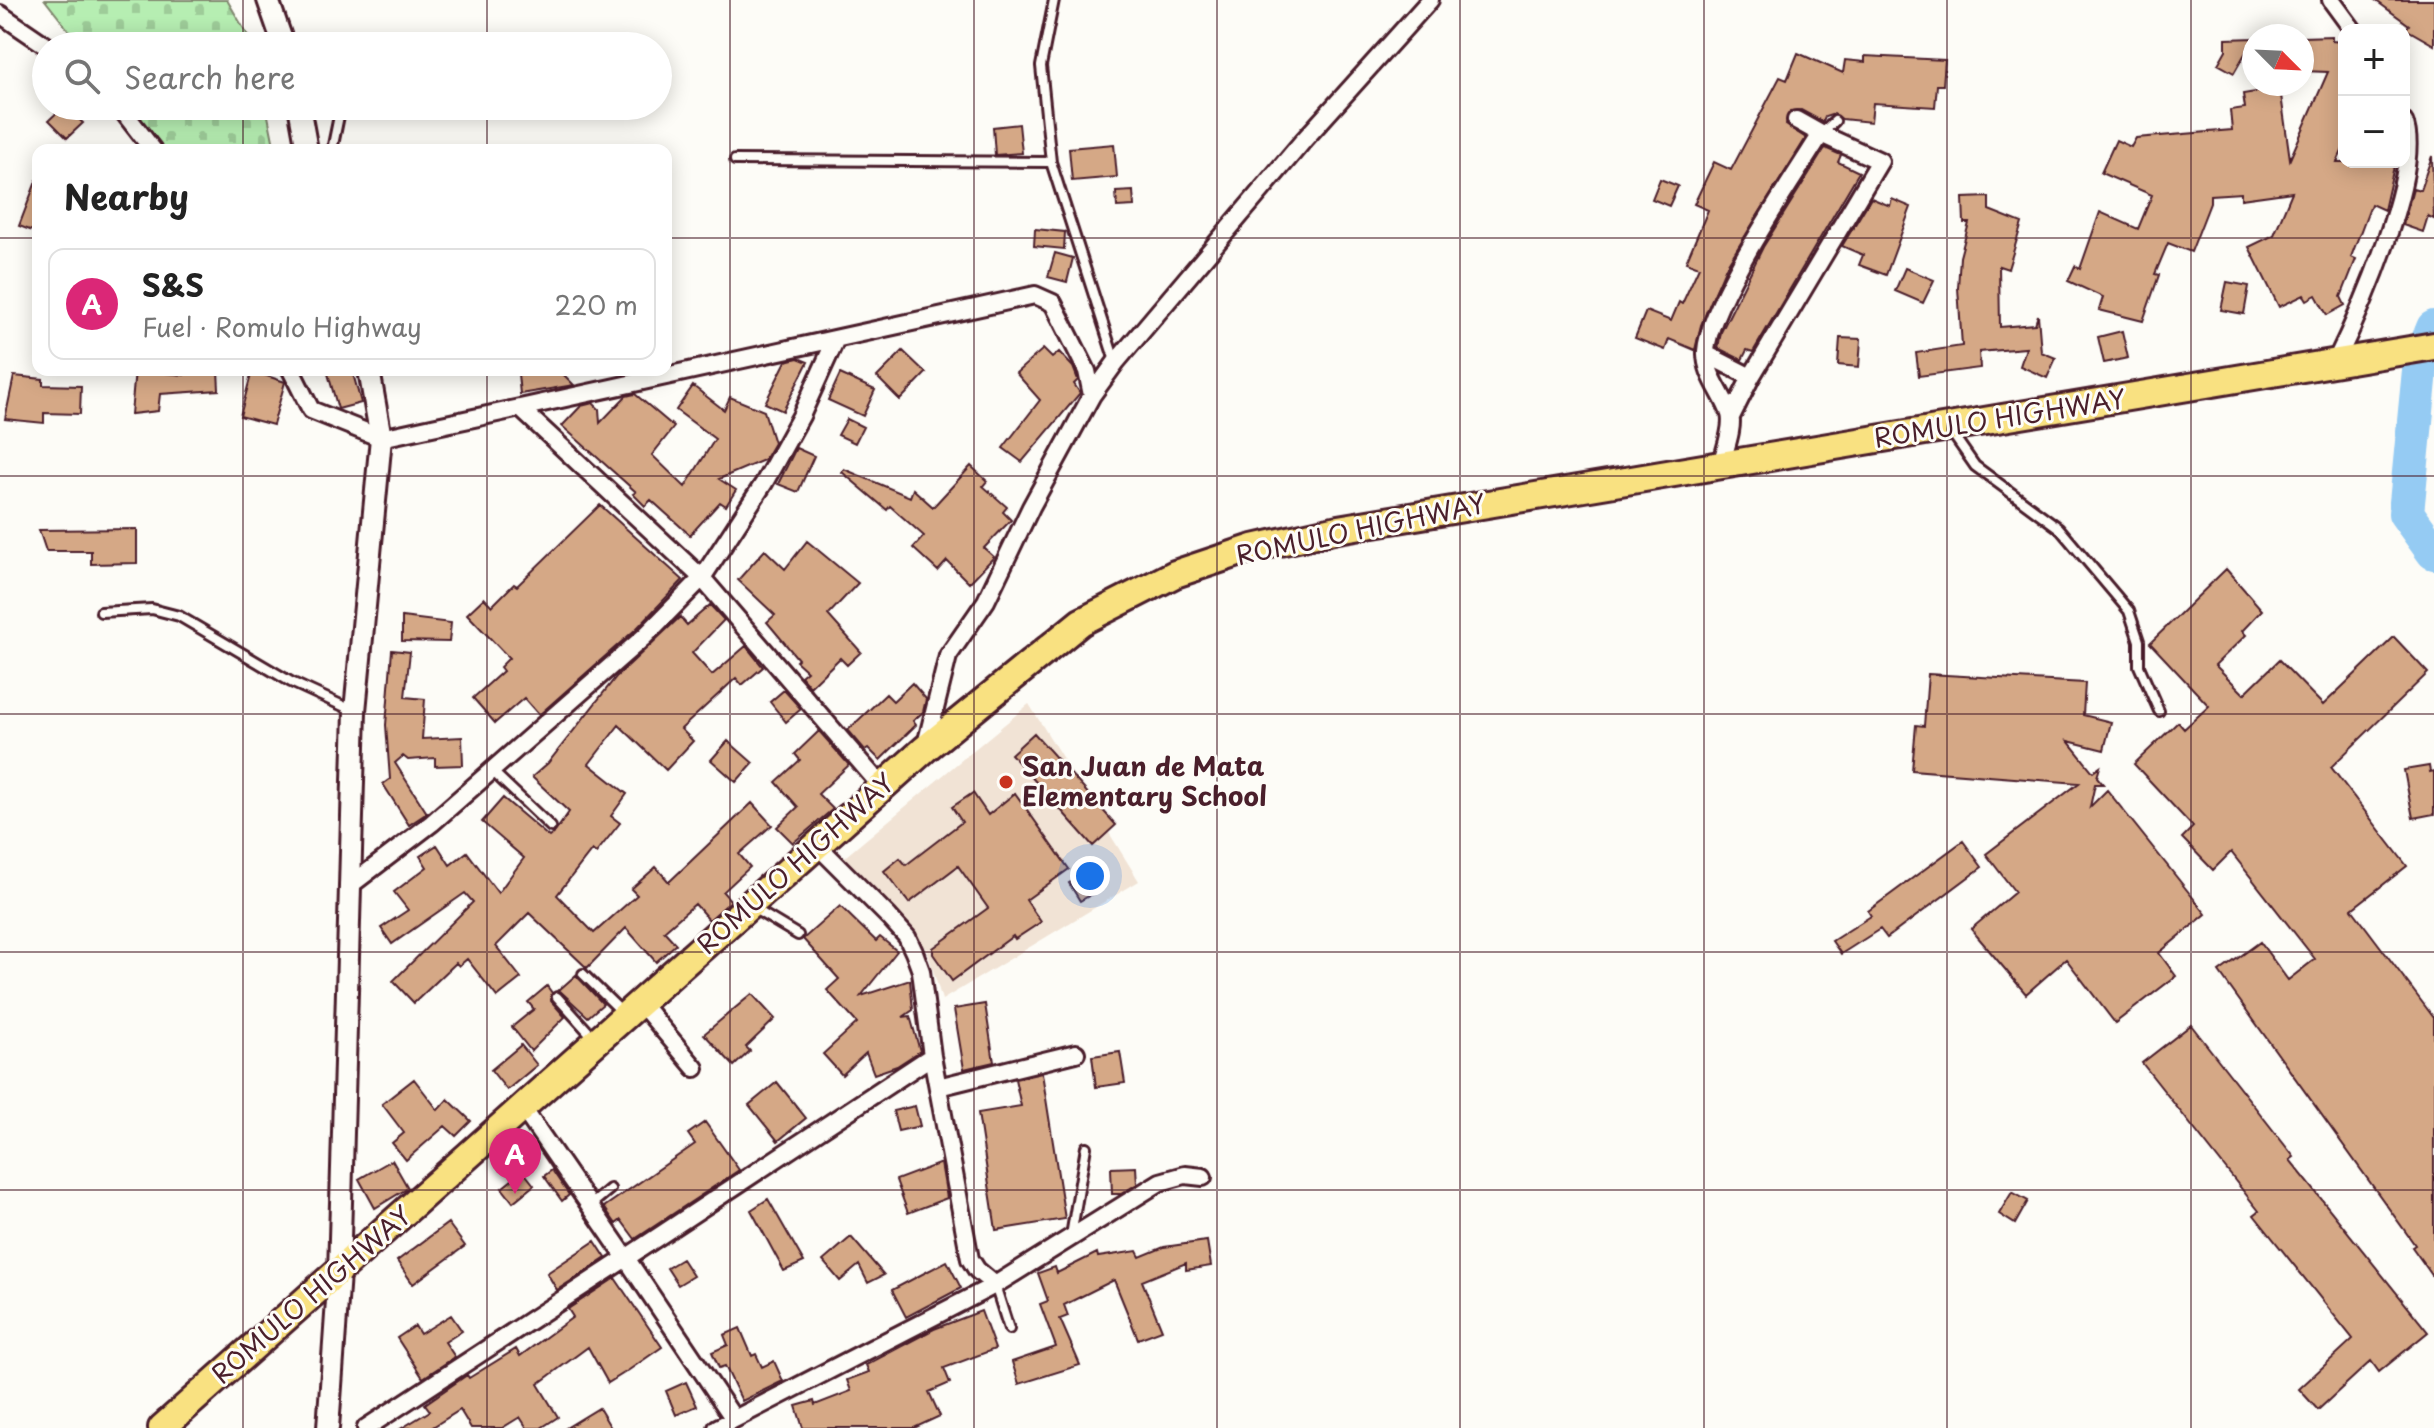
<!DOCTYPE html>
<html lang="en">
<head>
<meta charset="utf-8">
<style>
  :root { --surface:#fff; --page:#f6f6f6; --text:#222; --muted:#767676; --line:#e0e0e0; --accent:#db2777 }
  body { margin:0; font-family:"Playpen Sans",sans-serif; background:var(--page); color:var(--text) }
  .controls { position:absolute; right:24px; top:24px; display:grid; overflow:hidden; border-radius:16px; box-shadow:0 4px 20px #0003 }
  .controls button { width:72px; height:72px; display:grid; place-items:center; padding:0; border:0; border-bottom:2px solid var(--line); background:var(--surface); color:var(--text); font:40px sans-serif }
  .compass { position:absolute; left:2242px; top:24px; width:72px; height:72px; border-radius:50%; background:var(--surface); box-shadow:0 4px 20px #0003; rotate:114deg }
  .you { position:absolute; left:1090px; top:876px; width:28px; height:28px; margin:-20px; border:6px solid #fff; border-radius:50%; background:#1a73e8; box-shadow:0 0 0 12px #1a73e833 }
  .badge { display:grid; place-items:center; width:52px; height:52px; border-radius:50%; background:var(--accent); color:#fff; font-size:26px; font-weight:700 }
  .pin { position:absolute; translate:-50% -66px; filter:drop-shadow(0 2px 4px #0008) }
  .pin::after { content:''; position:absolute; top:42px; width:28px; height:24px; background:inherit; clip-path:polygon(0 0,100% 0,50% 100%) }
  .list { margin:0; padding:0; list-style:none }
  h2 { display:flex; justify-content:space-between; align-items:center; height:104px; margin:0; padding:0 32px; font-size:34px }
  h2 small { font-size:26px; font-weight:400; color:var(--muted) }
  .list li { display:grid; grid-template-columns:52px 1fr auto; gap:24px; align-items:center; box-sizing:border-box; height:112px; margin:0 16px 16px; padding:0 16px; border:2px solid var(--line); border-radius:16px }
  .list b { display:block; font-size:30px; white-space:nowrap }
  .list p { margin:0; font-size:26px; white-space:nowrap; color:var(--muted) }
  .list em { font-size:26px; font-style:normal; color:var(--muted) }
  .icon { flex:none; width:44px; height:44px; fill:none; stroke:currentColor; stroke-width:2; stroke-linecap:round; stroke-linejoin:round }
  .map { position:relative; flex:none; width:2434px; height:1428px; overflow:hidden }
  .search { position:absolute; background:var(--surface); box-shadow:0 4px 20px #0003; left:32px; top:32px; width:640px; height:88px; display:flex; align-items:center; gap:20px; box-sizing:border-box; padding:0 28px; border-radius:44px; color:var(--muted); font-size:30px }
  .panel { position:absolute; background:var(--surface); box-shadow:0 4px 20px #0003; left:32px; top:144px; width:640px; height:232px; border-radius:16px }
  .map>svg:first-child { display:block }
  .built { fill:#f1e3d5 }
  .cemetery { fill:url(#cemetery-stones); stroke:#80866e; stroke-width:2 }
  .lines { fill:none; stroke-linecap:round; stroke-linejoin:round }
  .river { stroke:#95cbf3; stroke-width:36 }
  .building { fill:#d5a886; stroke:#4a1f2b; stroke-width:2 }
  .service-casing { stroke:#4a1f2b; stroke-width:14 }
  .minor-casing { stroke:#4a1f2b; stroke-width:22 }
  .tertiary-casing { stroke:#4a1f2b; stroke-width:26 }
  .trunk-casing { stroke:#4a1f2b; stroke-width:32 }
  .service { stroke:#fdfcf7; stroke-width:8 }
  .minor { stroke:#fdfcf7; stroke-width:16 }
  .tertiary { stroke:#fdfcf7; stroke-width:20 }
  .trunk { stroke:#f9e181; stroke-width:26 }
  .grid { fill:none; stroke:#4a1f2b; stroke-width:2; stroke-opacity:0.55 }
  .poi-dot { fill:#c8321e; stroke:#fdfcf7; stroke-width:3 }
  .labels { text-anchor:middle; stroke-width:6; stroke-linejoin:round; paint-order:stroke }
  .street-label { font-size:26px; fill:#4a1f2b; stroke:#fdfcf7 }
  .poi-label { font-size:26px; font-weight:bold; fill:#4a1f2b; stroke:#fdfcf7; text-anchor:start }
</style>
</head>
<body>
<div class="map">
<svg width="2434" height="1428" viewBox="0 0 2434 1428">
  <defs>
    <pattern id="cemetery-stones" width="16" height="16" patternUnits="userSpaceOnUse" patternTransform="scale(2)"><rect width="16" height="16" fill="#b6eeb2"/><path d="M2 7V4a2 2 0 0 1 4 0v3zM10 15v-3a2 2 0 0 1 4 0v3z" fill="#9ecc99"/></pattern>
  </defs>
  <rect width="100%" height="100%" fill="#fdfcf7"/>
  <filter id="ink" filterUnits="userSpaceOnUse"><feTurbulence type="fractalNoise" baseFrequency=".0125" numOctaves="2"/><feDisplacementMap in="SourceGraphic" scale="16" xChannelSelector="R" yChannelSelector="G"/><feConvolveMatrix kernelMatrix="1 2 1 2 8 2 1 2 1" color-interpolation-filters="sRGB"/></filter>
  <g filter="url(#ink)">
    <path class="built" d="M1029,704L1139,881L942,1000L927,950L840,861Z"/>
    <path class="cemetery" d="M45,0H227L254,46H81Z
      M128,106H266L275,150H163Z"/>
    <g class="lines">
      <path class="river" d="M2434,328L2421,360L2406,513L2434,552"/>
    </g>
    <path class="building" d="M2375,0H2434V45L2406,29L2409,25Z
      M2332,36V41L2342,42L2344,37V147L2337,162H2395L2384,210L2371,204L2351,257L2356,259L2341,297L2345,305L2327,315L2316,295L2307,300L2304,295L2279,307L2249,247L2274,235L2292,192L2241,199V193L2210,195V203L2191,252L2168,243L2155,274L2159,275L2143,321L2099,310L2103,297L2068,281L2075,266L2080,269L2100,212L2138,229L2152,195L2101,173L2116,140L2131,147L2136,138L2232,130L2230,110L2245,108L2243,94L2280,88L2290,159L2328,72L2302,71V37Z
      M2254,38L2234,73L2218,64L2226,50V39Z
      M1798,53L1843,73L1845,60L1865,62V56L1945,60L1943,85H1937L1935,107L1873,103L1871,122L1842,119L1834,114L1825,117L1823,122L1801,110L1790,111L1786,125L1806,138L1726,267L1701,325L1695,350L1669,339L1665,350L1635,338L1646,311L1671,321L1679,302L1682,304L1699,267L1686,262L1708,210L1694,204L1714,162L1731,170L1780,77L1787,80Z
      M64,106L83,123L67,138L49,120Z
      M1019,124L1022,153L995,155L993,127Z
      M1114,144L1117,177L1072,181L1069,148Z
      M1825,148L1841,155L1838,162L1859,172L1753,352L1747,350L1742,360L1718,348L1721,332L1763,247Z
      M2432,156L2434,219L2428,216L2423,232L2403,225L2413,188L2420,190Z
      M37,179H38V233L19,226Z
      M1660,179L1678,186L1669,206L1652,199Z
      M1133,191L1134,206L1117,207L1116,192Z
      M1989,197V210L2022,223L2008,269L1999,266L2000,327L2035,324L2038,315L2041,352L2056,358L2047,378L2020,366L2026,348L1979,352L1980,368L1919,376L1916,353L1962,346L1958,288L1960,257L1969,223H1964L1963,198Z
      M1871,198L1890,206L1892,199L1911,207L1886,275L1859,265L1863,255L1842,246Z
      M1035,229L1065,232L1064,249L1034,246Z
      M1055,253L1073,258L1067,282L1048,277Z
      M1905,268L1934,280L1923,303L1895,291Z
      M2227,282L2249,286L2244,314L2221,310Z
      M2122,331L2128,358L2104,363L2098,337Z
      M1840,338L1861,339L1859,367L1838,365Z
      M1043,349L1052,358L1059,352L1073,367L1078,380L1074,384L1080,393L1022,462L1003,448L1040,400L1016,373Z
      M903,351L926,373L900,400L877,377Z
      M798,358L808,362L783,411L765,403L786,361Z
      M135,370L184,375V370H218L219,390L160,394L158,411L131,414Z
      M327,370H352L361,403L338,409Z
      M252,371L285,382L273,425L240,416Z
      M561,372L574,385L520,394L518,374Z
      M840,374L875,390L863,416L828,400Z
      M14,376L43,379V385L81,386L80,414L44,413V423L5,419Z
      M693,386L724,410L730,397L764,411L774,443L764,460L719,479L736,490L726,506L720,502L690,535L651,500L645,506L633,494L636,492L562,426L581,406L593,403L599,409L600,423L626,396L635,394L674,427L652,455L685,487L715,439L676,410Z
      M847,419L863,427L855,443L838,435Z
      M796,448L814,456L798,492L778,484Z
      M971,466L987,481L983,486L1007,507L1003,512L1011,520L984,548L994,557L969,583L947,561L938,571L913,548L924,536L890,506L887,510L842,472L844,469L910,497L913,489L933,507Z
      M600,505L683,580L636,629L539,715L524,698L495,723L473,698L503,671L500,667L509,658L467,614L484,598L492,606L514,584L517,586Z
      M137,529V563L91,564V551H46L39,530Z
      M807,541L858,583L828,615L861,652L847,665L840,658L810,687L801,676L807,671L796,661L798,659L767,622L775,615L738,580L765,550L785,569Z
      M2226,569L2262,610L2242,631L2246,635L2215,665L2244,694L2279,660L2323,705L2394,637L2428,673L2331,767L2407,866L2352,909L2434,1018V1278L2412,1247L2415,1245L2219,972L2260,942L2288,980L2315,959L2231,852L2213,870L2182,838L2193,827L2134,764L2178,722L2184,729L2209,706L2150,643Z
      M710,605L724,620L692,653L712,675L746,646L763,667L742,685L736,678L681,729L693,741L666,770L619,725L589,764L627,794L611,816L620,823L596,853L592,850L557,895L594,933L637,895L631,889L656,867L669,882L752,803L772,825L739,854L750,867L723,892L731,901L709,920L695,904L664,931L676,944L656,962L626,928L587,968L529,913L496,946L521,978L497,997L467,959L459,966L456,963L414,1003L393,981L473,902L465,893L392,944L381,928L408,910L394,892L427,867L420,856L437,845L450,865L467,852L498,893L524,858L482,822L503,798L549,837L555,832L569,812L532,777L548,763L616,677L680,617L687,625Z
      M402,617L451,623L449,642L402,641Z
      M392,650L410,652L405,697L425,699L422,739L462,737L463,765L435,766V758L408,760L403,756L395,763L427,813L409,825L383,784L390,779L386,725Z
      M1928,674L2085,683L2083,715L2111,722L2104,750L2068,741L2093,772L2100,767L2097,777L2103,784H2095L2090,807L2107,790L2206,914L2159,953L2176,976L2115,1023L2066,959L2026,994L1971,929L2015,892L1986,854L2079,783L1912,770L1916,725L1924,726Z
      M912,683L926,699L923,712L913,721L916,725L880,760L868,748L865,750L848,730L886,694L893,701Z
      M784,690L801,709L786,722L770,702Z
      M819,731L849,765L818,794L833,809L793,843L777,827L798,807L776,782L800,760L795,754Z
      M1034,733L1116,825L1093,846L1011,754Z
      M728,741L753,763L736,782L711,760Z
      M2429,766L2430,772L2434,771V814L2413,818L2404,770Z
      M973,793L988,815L1015,793L1069,869L1026,900L1041,922L1015,939L1013,936L952,981L933,954V948L988,908L958,866L909,903L884,871L900,858L906,865L962,822L952,807Z
      M1963,841L1982,867L1887,938L1880,929L1841,954L1832,941L1871,916L1868,911Z
      M1092,870L1103,888L1080,901L1069,883Z
      M840,906L876,941L880,937L897,951L861,996L910,980L913,1010L903,1017L910,1016L920,1051L897,1066L874,1074L866,1053L842,1075L823,1054L857,1023L827,990L839,979L803,939Z
      M576,975L603,1004L588,1017L559,990Z
      M547,986L552,993L551,1001L565,1017L531,1051L512,1027L534,1009L528,1002Z
      M752,994L775,1019L746,1047L750,1051L734,1066L704,1034Z
      M985,1004L994,1062L964,1069L954,1009Z
      M2191,1025L2294,1157L2290,1160L2428,1332L2379,1372L2371,1361L2318,1410L2299,1389L2353,1339L2254,1215L2259,1211L2142,1063Z
      M521,1045L537,1065L507,1090L491,1070Z
      M1120,1052L1125,1083L1096,1087L1092,1056Z
      M1042,1073L1065,1219L996,1230L978,1113L1021,1106L1015,1079Z
      M414,1079L438,1110L448,1099L471,1121L456,1136L445,1126L406,1160L392,1143L404,1133L382,1104Z
      M777,1082L806,1118L778,1141L749,1105Z
      M915,1106L920,1126L898,1131L893,1111Z
      M705,1122L739,1170L635,1239L621,1220L616,1224L604,1207L695,1144L688,1134Z
      M392,1160L408,1188L375,1208L359,1179Z
      M941,1163L947,1198L908,1213L896,1180Z
      M1136,1167L1137,1184L1121,1194H1112L1111,1168Z
      M552,1170L569,1195L562,1201L544,1176Z
      M523,1171L534,1185L513,1202L502,1188Z
      M2012,1192L2028,1201L2015,1224L1999,1214Z
      M768,1199L804,1262L784,1271L751,1210Z
      M448,1223L465,1246L413,1284L397,1261Z
      M851,1237L884,1275L868,1283L859,1265L840,1281L823,1261Z
      M595,1241L606,1258L557,1290L547,1273Z
      M1207,1241L1211,1266L1186,1270V1263L1142,1281L1162,1330L1138,1339L1114,1280L1064,1305L1068,1316L1060,1319L1080,1365L1019,1384L1012,1362L1056,1347L1040,1304L1048,1301L1038,1273L1055,1267L1057,1273L1097,1253L1098,1257L1137,1251L1140,1257L1164,1247Z
      M682,1259L693,1276L678,1285L667,1268Z
      M947,1261L961,1288L906,1317L892,1290Z
      M615,1278L662,1347L629,1370L608,1383L588,1347L538,1384L558,1417L541,1428H527L520,1417L502,1428H471L460,1410L431,1428H402L430,1411L425,1404L467,1375L469,1378L516,1349L520,1356L573,1317L568,1309Z
      M981,1311L995,1349L944,1368L950,1383L929,1392L940,1416L914,1428H803L796,1406L814,1401L815,1405L851,1391L847,1380L869,1372L866,1365L934,1329Z
      M451,1315L462,1331L445,1342L455,1357L423,1378L397,1338L415,1326L420,1334Z
      M740,1328L752,1356L756,1354L762,1367L774,1361L783,1381L742,1401L725,1366L719,1368L712,1352L728,1345L724,1335Z
      M686,1382L697,1406L676,1415L666,1391Z
      M599,1408L611,1428H566Z"/>
    <g class="lines">
      <g class="service-casing">
        <path id="service" d="M1054,0L1041,66L1051,162L1115,361
          M1821,134L1835,121
          M332,150L341,106
          M735,160L1051,162
          M1952,433L1975,466L2059,528L2129,611L2139,641V666L2159,711
          M101,612L152,609L179,616L291,682L354,711
          M491,770L551,827
          M753,908L798,935
          M583,974L624,1014
          M557,997L594,1038
          M592,1204L610,1189
          M1071,1236L1086,1147
          M995,1285L1009,1329"/>
      </g>
      <g class="minor-casing">
        <path id="minor" d="M2331,0L2353,30
          M0,14L47,46
          M119,106L153,150
          M1796,120L1821,134
          M1706,354L1751,377
          M2335,363C2358,316 2424,169 2404,122
          M291,370L311,410L381,438L520,408L702,578L882,787
          M520,408L1035,295L1053,303L1087,371L1092,395
          M1722,462C1725,449 1734,427 1730,414C1723,393 1705,375 1706,351C1710,299 1791,183 1821,134L1880,161L1751,377L1731,417
          M925,749L948,656L986,601L1031,507L1092,395L1116,362L1303,141L1430,0
          M817,845L889,917L907,937L914,952L921,971L932,1056L970,1259L977,1270L995,1285
          M352,884L432,823L644,637L702,578L764,483L801,416L835,341
          M640,1002L695,1068
          M938,1087L1076,1053
          M734,1419L626,1258L932,1056
          M366,1428L626,1258L522,1107
          M717,1428L995,1285L1160,1182L1185,1175L1203,1177"/>
      </g>
      <g class="tertiary-casing">
        <path id="tertiary" d="M268,0L284,46
          M299,106L307,150
          M328,1428L339,1273L355,711L381,438L369,370"/>
      </g>
      <g class="trunk-casing">
        <path id="trunk" d="M162,1428L925,749L1081,622L1175,574L1253,548L1338,529L2434,346"/>
      </g>
      <use href="#service" class="service"/>
      <use href="#minor" class="minor"/>
      <use href="#tertiary" class="tertiary"/>
      <use href="#trunk" class="trunk"/>
    </g>
  </g>
  <path class="grid" d="M243,0V46M487,0V46M730,0V1428M974,0V1428M1217,0V1428M1460,0V1428M1704,0V1428M1947,0V1428M2191,0V1428M243,106V150M487,106V150M0,238H38M666,238H2434M243,370V1428M487,370V1428M0,476H2434M0,714H2434M0,952H2434M0,1190H2434"/>
  <circle class="poi-dot" cx="1006" cy="782" r="8"/>
  <g class="labels">
    <g class="street-label">
      <text transform="translate(2000 419) rotate(-9)" y="9">ROMULO HIGHWAY</text>
      <text transform="translate(1361 530) rotate(-12)" y="9">ROMULO HIGHWAY</text>
      <text transform="translate(796 864) rotate(-42)" y="9">ROMULO HIGHWAY</text>
      <text transform="translate(312 1295) rotate(-41)" y="9">ROMULO HIGHWAY</text>
    </g>
    <g class="poi-label">
      <text x="1022" y="776">San Juan de Mata<tspan x="1022" dy="30">Elementary School</tspan></text>
    </g>
  </g>
</svg>
<div class="controls">
<button>+</button>
<button>−</button>
</div>
<svg class="compass" viewBox="-18 -18 36 36"><path d="M0-13l5 13h-10z" fill="#e53935"/><path d="M0 13l5-13h-10z" fill="#767676"/></svg>
<div class="you"></div>
<div class="pin badge" style="left:515px;top:1194px">A</div>
<div class="search"><svg class="icon" aria-label="search" viewBox="0 0 24 24"><circle cx="10" cy="10" r="6"/><path d="M15 15l6 6"/></svg>Search here</div>
<section class="panel">
<h2>Nearby<small></small></h2>
<ul class="list">
<li><span class="badge">A</span><div><b>S&amp;S</b><p>Fuel · Romulo Highway</p></div><em>220 m</em></li>
</ul>
</section>
</div>
</body>
</html>
